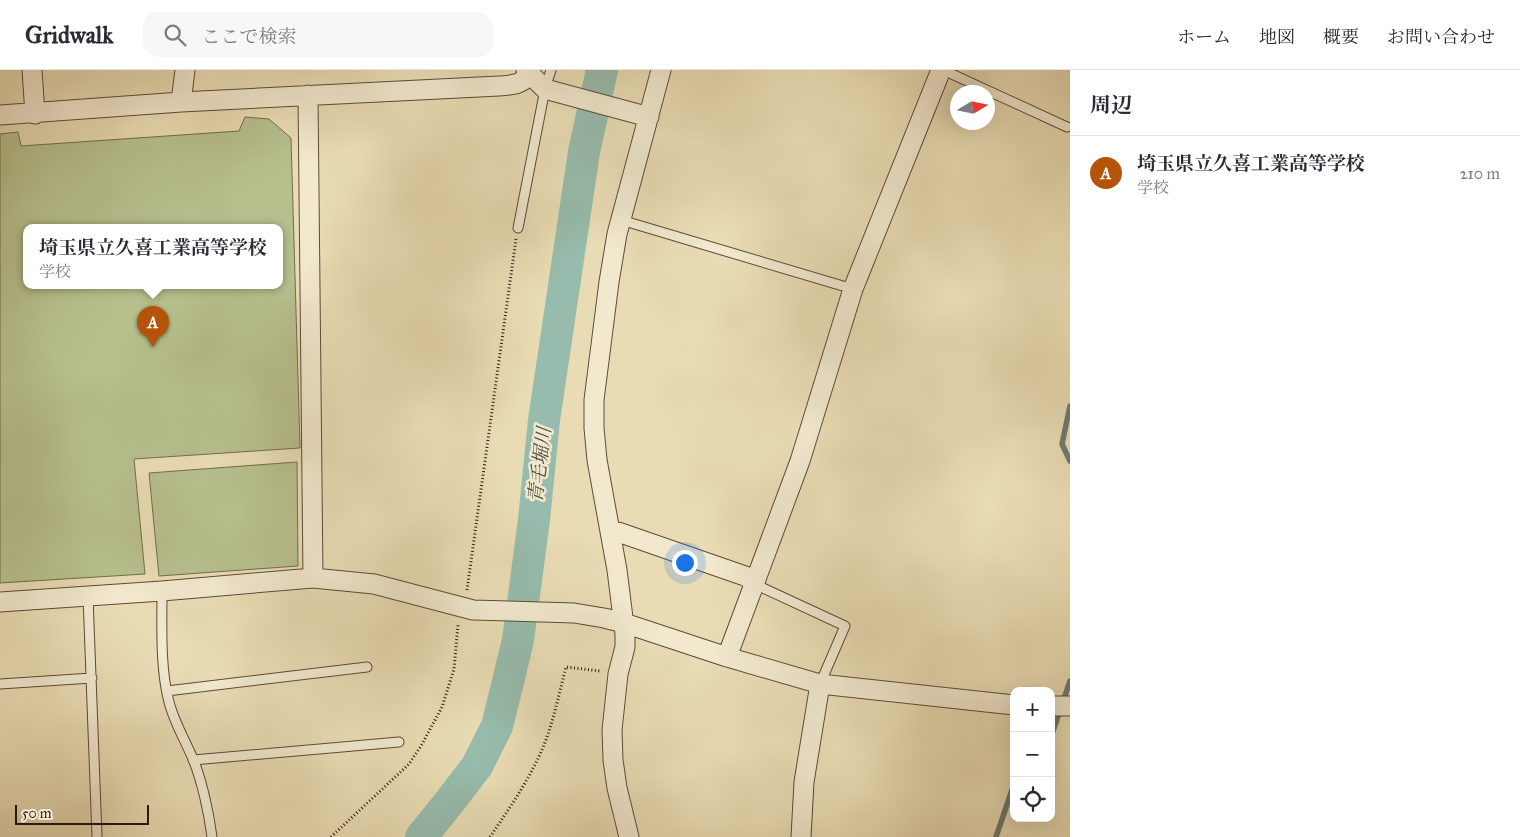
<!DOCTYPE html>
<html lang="ja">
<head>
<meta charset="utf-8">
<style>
  :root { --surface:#fff; --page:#f7f7f7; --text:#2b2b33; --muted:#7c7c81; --line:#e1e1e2; --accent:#b45309 }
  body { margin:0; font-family:"IM FELL Great Primer","Noto Serif JP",serif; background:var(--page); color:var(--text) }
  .controls { position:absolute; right:15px; bottom:15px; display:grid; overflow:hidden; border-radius:10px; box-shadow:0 5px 20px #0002 }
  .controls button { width:45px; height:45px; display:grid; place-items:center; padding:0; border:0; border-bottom:1px solid var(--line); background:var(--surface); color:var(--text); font:25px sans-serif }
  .compass { position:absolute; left:950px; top:15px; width:45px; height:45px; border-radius:50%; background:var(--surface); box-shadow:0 5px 20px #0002; rotate:80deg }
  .scale { position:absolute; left:15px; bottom:12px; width:134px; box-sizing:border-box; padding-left:5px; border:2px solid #2e1911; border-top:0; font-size:14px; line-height:18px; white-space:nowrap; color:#2e1911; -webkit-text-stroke:4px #f1e8ce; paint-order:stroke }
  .you { position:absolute; left:684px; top:492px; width:18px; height:18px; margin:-12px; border:4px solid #fff; border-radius:50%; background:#1a73e8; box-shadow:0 0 0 8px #1a73e833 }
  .badge { display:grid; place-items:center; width:32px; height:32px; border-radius:50%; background:var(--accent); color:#fff; font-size:16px; font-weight:700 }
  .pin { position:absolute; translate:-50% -41px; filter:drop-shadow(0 1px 2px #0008) }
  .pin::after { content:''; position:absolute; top:26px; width:18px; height:15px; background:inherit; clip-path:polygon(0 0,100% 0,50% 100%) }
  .popup { position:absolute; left:23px; top:154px; width:260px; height:65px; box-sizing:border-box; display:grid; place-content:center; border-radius:10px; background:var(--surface); filter:drop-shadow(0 1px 4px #0005); font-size:16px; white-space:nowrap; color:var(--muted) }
  .popup b { font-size:19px; color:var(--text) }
  .popup::after { content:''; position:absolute; left:50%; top:100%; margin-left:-10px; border:10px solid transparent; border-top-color:var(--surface) }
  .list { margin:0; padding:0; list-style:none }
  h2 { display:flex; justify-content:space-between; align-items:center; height:65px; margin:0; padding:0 20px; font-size:21px }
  h2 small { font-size:16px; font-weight:400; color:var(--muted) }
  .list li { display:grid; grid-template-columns:32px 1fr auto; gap:15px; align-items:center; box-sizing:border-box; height:75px; padding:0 20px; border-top:1px solid var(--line) }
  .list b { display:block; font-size:19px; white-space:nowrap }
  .list p { margin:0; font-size:16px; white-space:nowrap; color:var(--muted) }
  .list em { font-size:16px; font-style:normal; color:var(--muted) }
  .icon { flex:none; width:28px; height:28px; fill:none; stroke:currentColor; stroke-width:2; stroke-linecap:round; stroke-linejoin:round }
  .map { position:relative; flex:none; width:1070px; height:767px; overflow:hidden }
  header { display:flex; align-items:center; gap:30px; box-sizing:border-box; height:70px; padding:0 25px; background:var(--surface); border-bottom:1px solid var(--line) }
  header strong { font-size:24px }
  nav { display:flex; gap:28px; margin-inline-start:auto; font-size:18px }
  .search { width:350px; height:45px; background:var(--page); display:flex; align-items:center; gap:12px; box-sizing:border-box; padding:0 18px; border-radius:15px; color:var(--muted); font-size:19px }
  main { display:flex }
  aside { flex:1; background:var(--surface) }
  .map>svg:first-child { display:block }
  .pitch { fill:#b6c08d; stroke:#726c4f; fill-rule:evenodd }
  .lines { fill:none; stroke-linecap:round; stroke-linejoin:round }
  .stream { stroke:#6d7b6f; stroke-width:5.5 }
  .river { stroke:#97bcad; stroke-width:32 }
  .service-casing { stroke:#5d4a3a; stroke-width:11 }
  .minor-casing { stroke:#5d4a3a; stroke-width:21 }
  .path { stroke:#2e1911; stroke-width:3; stroke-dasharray:1 2.5; stroke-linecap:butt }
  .service { stroke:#f1e8ce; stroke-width:9 }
  .minor { stroke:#f1e8ce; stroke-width:19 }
  .labels { text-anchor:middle; stroke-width:5; stroke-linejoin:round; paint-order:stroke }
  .water-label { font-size:19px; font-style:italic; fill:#4e4a40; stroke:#f1e8ce }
</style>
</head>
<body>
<header>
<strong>Gridwalk</strong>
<div class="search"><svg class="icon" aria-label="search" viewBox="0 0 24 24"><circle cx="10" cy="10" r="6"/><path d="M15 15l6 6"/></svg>ここで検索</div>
<nav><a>ホーム</a><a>地図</a><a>概要</a><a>お問い合わせ</a></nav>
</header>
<main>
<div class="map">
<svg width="1070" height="767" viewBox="0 0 1070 767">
  <rect width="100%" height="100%" fill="#e9dcb4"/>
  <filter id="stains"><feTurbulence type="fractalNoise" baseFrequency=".004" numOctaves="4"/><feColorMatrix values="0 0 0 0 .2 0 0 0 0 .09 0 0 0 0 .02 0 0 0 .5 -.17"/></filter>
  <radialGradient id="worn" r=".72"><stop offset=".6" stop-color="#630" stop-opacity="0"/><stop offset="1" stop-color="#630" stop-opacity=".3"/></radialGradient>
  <path class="pitch" d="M245,47L269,49L291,68L300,378L134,389L145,504L0,513V64L18,62L21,76L239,61ZM279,158V216H27V158Z
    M297,392L298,496L159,506L149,403Z"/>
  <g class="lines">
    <path class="stream" d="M1070,336L1062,374L1070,391
      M1051,667L1070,611
      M996,767L1014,714"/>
    <path class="river" d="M421,767L447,735L477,696L497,656L506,620L518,570L534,450L544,350L584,82L602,0"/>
    <g class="service-casing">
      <path id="service" d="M943,0L1067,57
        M621,150L853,219
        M518,158L545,19L551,0
        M755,512L763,518L845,556L820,614
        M162,521C162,557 160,598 169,632C174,652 185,670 193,689C202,711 209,743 212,767
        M88,526L97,767
        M0,614L92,608
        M167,621L367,597
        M193,690L399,672"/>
    </g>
    <g class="minor-casing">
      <path id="minor" d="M32,0L35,44
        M526,0L545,19L649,47
        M308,25L313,508
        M181,32L185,0
        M0,45L181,32L499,16C513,15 521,15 530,4
        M611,462H618L745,506L755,512
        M0,532L162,521L313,508L374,514L473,540L574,543L604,548L624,553L727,587L820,614L1014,635
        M727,587L800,391L853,219L941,0
        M1051,636H1070
        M629,767L617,718L613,690L612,660L618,604L625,577V564L617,500L597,390L594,358V330L609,212L617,164L661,0
        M801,767L804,712L820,614"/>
    </g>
    <path class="path" d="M467,520L516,169
      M331,767L409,694L421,676L442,637L454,599L458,555
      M490,767C511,736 534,703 547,667C555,644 560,620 566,597L600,601"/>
    <use href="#service" class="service"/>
    <use href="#minor" class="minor"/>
  </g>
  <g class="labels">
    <g class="water-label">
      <text transform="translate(539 395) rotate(-83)" y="7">青毛堀川</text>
    </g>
  </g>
  <rect width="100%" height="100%" filter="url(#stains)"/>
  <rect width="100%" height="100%" fill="url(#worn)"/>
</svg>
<div class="controls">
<button>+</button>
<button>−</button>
<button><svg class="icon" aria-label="locate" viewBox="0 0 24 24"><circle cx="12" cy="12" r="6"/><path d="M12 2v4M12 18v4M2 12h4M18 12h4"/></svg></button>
</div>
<svg class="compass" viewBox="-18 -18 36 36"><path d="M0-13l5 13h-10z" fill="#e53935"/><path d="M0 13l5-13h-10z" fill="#7c7c81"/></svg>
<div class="scale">50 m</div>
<div class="you"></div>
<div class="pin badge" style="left:153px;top:277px">A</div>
<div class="popup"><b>埼玉県立久喜工業高等学校</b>学校</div>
</div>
<aside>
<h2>周辺<small></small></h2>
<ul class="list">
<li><span class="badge">A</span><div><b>埼玉県立久喜工業高等学校</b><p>学校</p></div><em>210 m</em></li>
</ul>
</aside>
</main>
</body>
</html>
